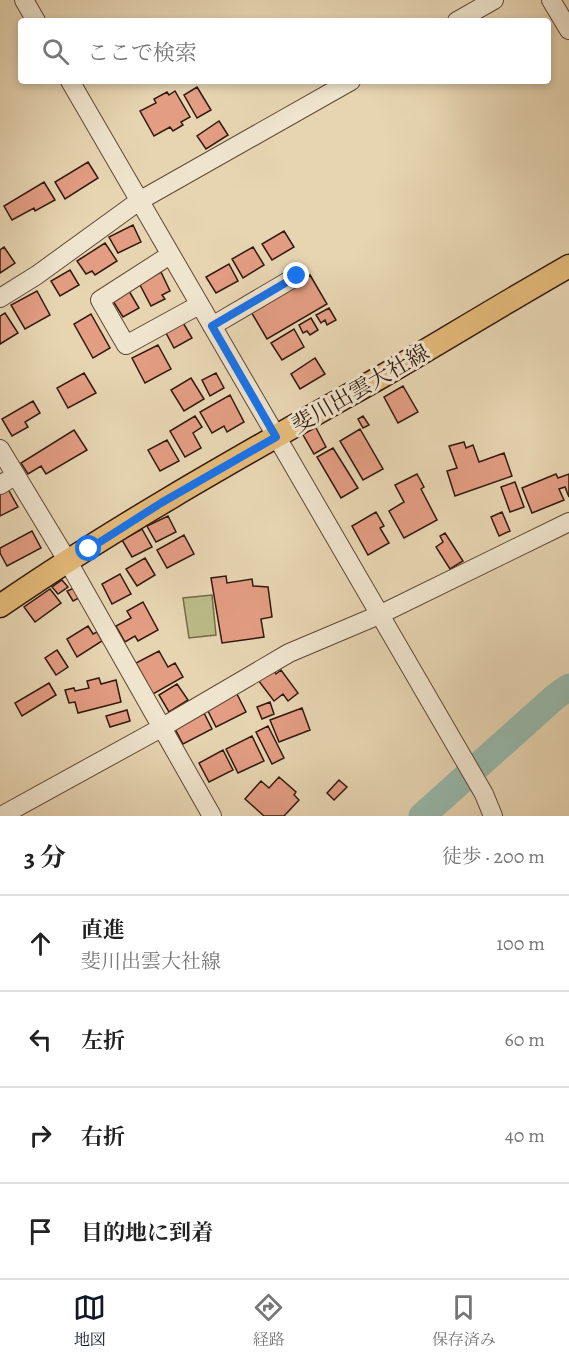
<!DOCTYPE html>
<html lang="ja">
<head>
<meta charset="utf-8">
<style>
  :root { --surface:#fff; --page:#f6f6f6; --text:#222; --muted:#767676; --line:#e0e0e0; --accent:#111827 }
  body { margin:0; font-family:Alegreya,"Noto Serif JP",serif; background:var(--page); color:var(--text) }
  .stop { position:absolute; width:18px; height:18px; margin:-14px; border:4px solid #1a73e8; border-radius:50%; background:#fff }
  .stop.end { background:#1a73e8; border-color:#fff; box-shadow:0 2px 6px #0008 }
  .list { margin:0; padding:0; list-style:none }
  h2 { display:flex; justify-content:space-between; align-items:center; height:78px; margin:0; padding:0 24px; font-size:26px }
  h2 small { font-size:20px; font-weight:400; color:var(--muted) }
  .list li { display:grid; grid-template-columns:39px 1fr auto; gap:18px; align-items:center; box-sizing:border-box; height:96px; padding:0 24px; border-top:2px solid var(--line) }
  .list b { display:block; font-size:22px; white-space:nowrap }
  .list p { margin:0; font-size:20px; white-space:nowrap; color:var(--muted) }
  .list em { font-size:20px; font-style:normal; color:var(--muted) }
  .icon { flex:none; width:33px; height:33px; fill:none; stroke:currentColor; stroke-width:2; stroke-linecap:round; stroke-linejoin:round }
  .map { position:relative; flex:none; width:569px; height:816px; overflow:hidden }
  .search { position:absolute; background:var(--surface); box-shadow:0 3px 9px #0003; left:18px; right:18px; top:18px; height:66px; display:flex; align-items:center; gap:15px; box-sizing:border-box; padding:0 21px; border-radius:6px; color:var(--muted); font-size:22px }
  .sheet { height:462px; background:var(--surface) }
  nav { display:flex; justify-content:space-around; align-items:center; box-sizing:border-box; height:84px; border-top:2px solid var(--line); background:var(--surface); font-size:16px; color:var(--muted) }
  nav a { display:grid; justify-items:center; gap:3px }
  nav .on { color:var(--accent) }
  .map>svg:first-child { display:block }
  .green { fill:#bbbc88; stroke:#766a4a; stroke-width:1.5 }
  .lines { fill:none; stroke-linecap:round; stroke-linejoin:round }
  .river { stroke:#97b9ac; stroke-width:27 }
  .building { fill:#e39d83; stroke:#32190d; stroke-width:1.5 }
  .minor-casing { stroke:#5f4836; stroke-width:20 }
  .major-casing { stroke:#32190d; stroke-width:25 }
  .minor { stroke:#efe4cd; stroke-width:18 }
  .major { stroke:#e4ba79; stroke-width:22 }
  .route { stroke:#1a73e8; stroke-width:8 }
  .labels { text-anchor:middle; stroke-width:6; stroke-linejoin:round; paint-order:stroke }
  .street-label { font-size:22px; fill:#32190d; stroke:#efe4cd }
</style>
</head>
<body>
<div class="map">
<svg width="569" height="816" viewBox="0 0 569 816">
  <rect width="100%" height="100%" fill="#e7d5b2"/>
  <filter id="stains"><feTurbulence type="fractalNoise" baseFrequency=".00333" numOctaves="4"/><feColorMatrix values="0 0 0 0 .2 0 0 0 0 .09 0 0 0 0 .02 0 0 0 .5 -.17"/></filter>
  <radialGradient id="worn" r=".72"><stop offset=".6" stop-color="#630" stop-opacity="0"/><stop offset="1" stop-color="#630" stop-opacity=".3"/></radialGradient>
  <path class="green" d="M212,595L216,635L189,638L183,598Z"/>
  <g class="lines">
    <path class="river" d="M422,816L555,697L569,687"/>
  </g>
  <path class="building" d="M197,87L211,110L197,118L184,95Z
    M175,91L190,117L181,122L183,125L173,131L170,127L154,136L140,111L156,103L154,99L167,92L169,95Z
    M219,121L228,135L206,149L197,136Z
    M88,162L98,178L65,199L55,182Z
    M44,182L55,200L35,211L34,208L12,220L4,206Z
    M133,225L141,242L118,253L109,237Z
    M284,231L294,247L272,260L262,244Z
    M105,243L117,261L95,275L92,271L86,274L77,261Z
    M4,247L15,263L0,273V250Z
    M253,247L264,265L243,278L232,259Z
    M229,264L238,281L216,293L206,277Z
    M70,270L79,285L60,296L51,281Z
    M161,272L170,291L162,295L165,299L151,306L139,283Z
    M310,275L327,304L267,339L250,310Z
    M37,291L50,315L25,329L11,305Z
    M129,291L139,308L123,317L113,301Z
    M329,308L336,320L327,325L325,320L321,323L316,315Z
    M5,313L18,333L0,344V316Z
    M91,314L110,348L93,358L74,324Z
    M311,318L318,330L310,335L307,331L303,333L299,325Z
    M182,321L192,338L174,348L165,331Z
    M294,329L304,347L282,360L271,343Z
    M158,345L171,369L145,383L132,358Z
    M315,358L325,374L300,389L291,374Z
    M84,373L96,393L68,408L57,388Z
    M216,373L224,388L210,396L202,380Z
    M191,378L204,399L184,411L171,390Z
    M403,386L418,412L398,423L384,397Z
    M230,395L244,422L227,432L224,426L212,433L200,412Z
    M33,401L40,413L25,422L28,427L12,436L2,419Z
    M195,416L202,427L193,433L201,448L185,457L170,431Z
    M363,416L369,425L363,428L358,419Z
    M315,426L326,447L314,454L302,433Z
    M360,429L383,469L363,480L340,441Z
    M74,430L87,450L46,474L41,466L28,474L21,463Z
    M167,440L179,461L160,471L148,450Z
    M464,442L466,448L473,445L479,462L504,453L512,476L455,496L447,471L457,468L449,446Z
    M333,448L358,488L341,498L317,457Z
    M417,474L424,487L421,489L437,520L404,538L389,511L404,502L395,485Z
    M556,474L558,478L569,474V497L565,487L559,489L564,500L532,513L522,488Z
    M515,482L524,507L510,512L501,487Z
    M8,489L18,507L0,516V493Z
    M376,512L384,526L380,528L389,543L368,555L352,526Z
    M502,512L510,531L499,536L491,517Z
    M168,516L176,532L156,542L147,526Z
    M142,529L152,547L132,557L122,540Z
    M32,531L41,548L7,566L0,553V548Z
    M445,533L463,561L450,569L436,547L443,542L440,536Z
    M184,535L194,554L167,568L157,550Z
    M145,558L155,575L137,586L126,569Z
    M120,574L131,594L112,604L102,584Z
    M226,576L227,583L252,579L253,586L268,587L272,617L261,619L264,637L222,643L211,578Z
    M62,580L68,587L58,594L52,587Z
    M74,588L79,598L73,601L67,591Z
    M50,589L61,603L35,622L24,607Z
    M143,602L158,630L138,641L135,636L125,642L116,626L131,618L127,611Z
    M88,626L93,634L97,632L102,641L77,657L67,639Z
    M57,650L68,667L56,675L45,658Z
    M159,651L168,667L175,663L183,677L153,694L136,663Z
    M273,669L276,674L281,670L298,693L288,701L283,694L274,701L258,680Z
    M99,678L101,684L116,680L121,702L78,713L75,702L69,703L65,690L74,688L75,691L89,688L87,681Z
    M49,683L56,695L22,716L15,703Z
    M177,684L188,700L169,712L159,695Z
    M236,692L246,712L216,727L206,707Z
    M270,702L274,714L262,719L257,707Z
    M302,708L310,730L279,742L270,720Z
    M127,710L130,721L110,727L106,716Z
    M204,713L212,729L183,744L174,727Z
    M268,726L284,758L272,764L256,732Z
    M252,736L264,761L238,773L226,749Z
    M223,750L233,770L209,782L199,763Z
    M279,777L296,792L294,795L299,800L284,816H264L245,799L261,781L269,788Z
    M339,780L347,787L334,800L327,793Z"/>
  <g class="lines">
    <g class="minor-casing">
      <path id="minor" d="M24,0L36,21
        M551,0L569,30
        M457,21L494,0
        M70,81L484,794L493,816
        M170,255L100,300L126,345L199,305
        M0,298L37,275L139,201L351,81
        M212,326L297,276
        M0,449L67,560L212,816
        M0,485L16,475
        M1,816L161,728L289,653L379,615L569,522"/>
    </g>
    <g class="major-casing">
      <path id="major" d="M0,606C122,522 252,450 381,377C444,340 506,302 569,266"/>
    </g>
    <use href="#minor" class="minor"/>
    <use href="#major" class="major"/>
  </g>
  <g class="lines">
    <path class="route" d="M89,549L161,503L276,437L212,326L297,276"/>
  </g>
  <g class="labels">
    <g class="street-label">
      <text transform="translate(360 388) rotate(-30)" y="8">斐川出雲大社線</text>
    </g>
  </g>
  <rect width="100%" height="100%" filter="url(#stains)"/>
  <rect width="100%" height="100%" fill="url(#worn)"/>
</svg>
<div class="stop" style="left:89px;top:549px"></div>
<div class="stop end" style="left:297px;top:276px"></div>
<div class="search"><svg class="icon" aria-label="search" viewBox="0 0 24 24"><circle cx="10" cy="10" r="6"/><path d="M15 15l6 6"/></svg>ここで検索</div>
</div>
<section class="sheet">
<h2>3 分<small>徒歩 · 200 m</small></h2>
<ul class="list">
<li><svg class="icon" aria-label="ahead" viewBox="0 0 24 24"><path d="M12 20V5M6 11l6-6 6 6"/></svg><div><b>直進</b><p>斐川出雲大社線</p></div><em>100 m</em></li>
<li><svg class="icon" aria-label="left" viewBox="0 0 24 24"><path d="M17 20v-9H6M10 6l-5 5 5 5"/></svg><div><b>左折</b></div><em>60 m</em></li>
<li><svg class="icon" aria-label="right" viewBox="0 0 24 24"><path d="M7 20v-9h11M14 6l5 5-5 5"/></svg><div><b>右折</b></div><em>40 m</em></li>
<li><svg class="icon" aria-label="arrive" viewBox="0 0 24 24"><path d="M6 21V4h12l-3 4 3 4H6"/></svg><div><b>目的地に到着</b></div></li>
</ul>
</section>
<nav>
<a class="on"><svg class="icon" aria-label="map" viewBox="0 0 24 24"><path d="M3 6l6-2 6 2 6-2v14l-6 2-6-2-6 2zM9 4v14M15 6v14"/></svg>地図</a>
<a><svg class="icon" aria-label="directions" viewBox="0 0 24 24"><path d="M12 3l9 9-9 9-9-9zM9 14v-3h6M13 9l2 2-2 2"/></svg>経路</a>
<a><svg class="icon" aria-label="saved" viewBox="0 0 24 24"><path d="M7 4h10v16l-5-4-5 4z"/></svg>保存済み</a>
</nav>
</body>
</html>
